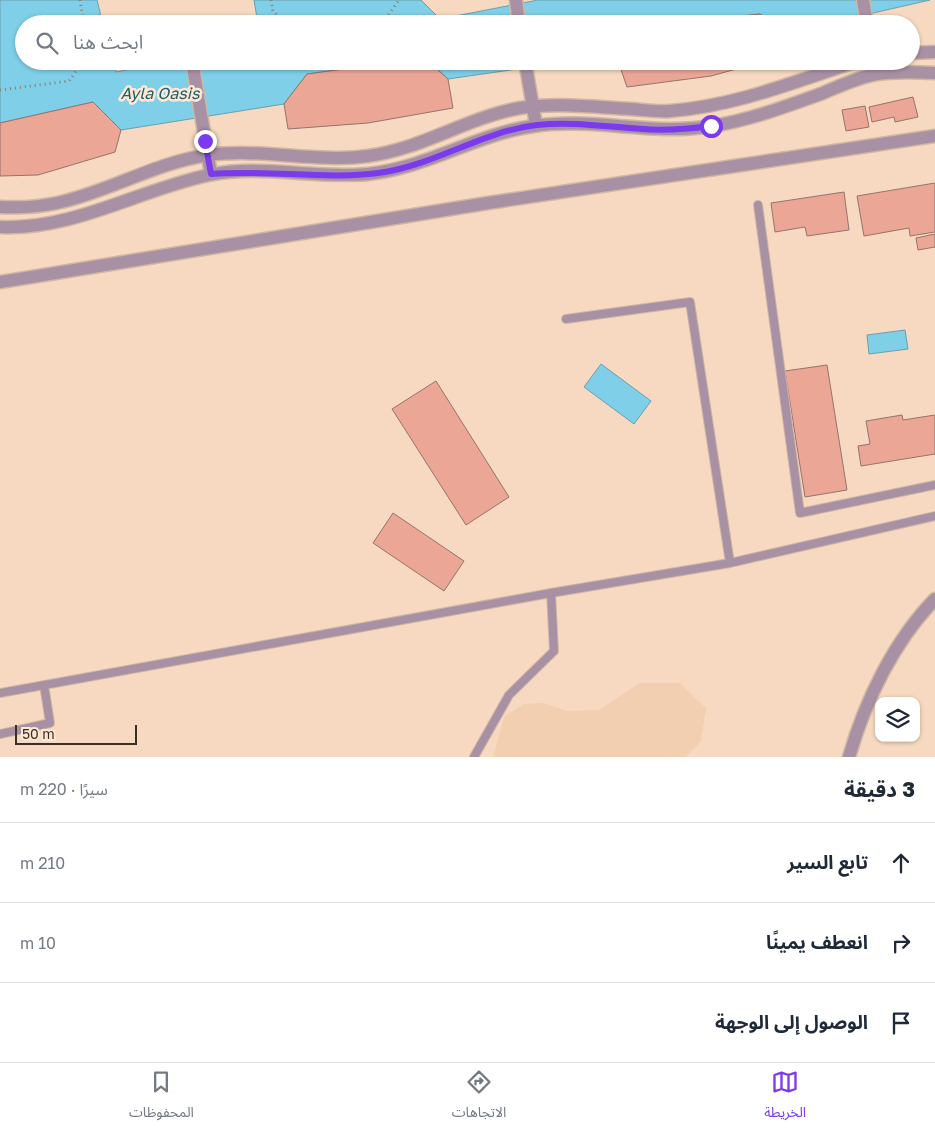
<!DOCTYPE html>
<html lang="ar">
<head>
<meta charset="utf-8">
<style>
  :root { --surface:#fff; --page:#f2f2f3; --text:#1f2937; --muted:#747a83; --line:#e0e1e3; --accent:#7c3aed }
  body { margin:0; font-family:"Golos Text","Noto Sans Arabic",sans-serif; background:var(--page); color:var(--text); direction:rtl }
  .controls { position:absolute; right:15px; bottom:15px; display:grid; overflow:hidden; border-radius:10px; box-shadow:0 1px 4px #0004 }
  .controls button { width:45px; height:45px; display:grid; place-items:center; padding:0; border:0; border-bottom:1px solid var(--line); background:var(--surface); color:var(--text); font:25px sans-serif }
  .scale { position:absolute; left:15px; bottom:12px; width:122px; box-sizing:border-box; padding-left:5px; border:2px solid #392e24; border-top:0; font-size:14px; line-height:18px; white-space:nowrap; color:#392e24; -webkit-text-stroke:4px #fee7d3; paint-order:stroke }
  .stop { position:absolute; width:15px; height:15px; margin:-11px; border:4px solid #7c3aed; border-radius:50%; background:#fff }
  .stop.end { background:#7c3aed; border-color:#fff; box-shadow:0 1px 5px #0008 }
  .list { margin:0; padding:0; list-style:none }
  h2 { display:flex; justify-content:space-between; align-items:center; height:65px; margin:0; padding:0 20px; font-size:21px }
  h2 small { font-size:16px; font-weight:400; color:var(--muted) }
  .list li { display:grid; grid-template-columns:32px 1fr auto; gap:15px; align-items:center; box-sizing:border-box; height:80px; padding:0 20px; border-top:1px solid var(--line) }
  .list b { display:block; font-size:19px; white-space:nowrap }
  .list em { font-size:16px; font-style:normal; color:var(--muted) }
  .icon { flex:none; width:28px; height:28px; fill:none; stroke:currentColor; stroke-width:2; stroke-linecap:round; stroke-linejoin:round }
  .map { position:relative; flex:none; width:935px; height:757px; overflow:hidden; direction:ltr }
  .search { position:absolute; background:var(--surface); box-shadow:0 1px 4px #0004; left:15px; right:15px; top:15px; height:55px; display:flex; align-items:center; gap:12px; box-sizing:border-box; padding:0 18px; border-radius:28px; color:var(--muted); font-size:19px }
  .sheet { height:305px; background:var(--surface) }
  nav { display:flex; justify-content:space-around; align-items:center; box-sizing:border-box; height:70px; border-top:1px solid var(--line); background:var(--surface); font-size:14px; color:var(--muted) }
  nav a { display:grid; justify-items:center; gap:2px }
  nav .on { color:var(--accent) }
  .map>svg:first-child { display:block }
  .built { fill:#f2cfb0 }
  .water { fill:#7fcfe8; stroke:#6a9fad }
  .building { fill:#eba696; stroke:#96736b }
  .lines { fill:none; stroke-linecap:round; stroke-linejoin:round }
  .service-casing { stroke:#d0b7a1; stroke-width:10 }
  .minor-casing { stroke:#d0b7a1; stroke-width:15 }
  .tertiary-casing { stroke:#d0b7a1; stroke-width:15 }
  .path { stroke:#8f7c6b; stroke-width:3; stroke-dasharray:1 4; stroke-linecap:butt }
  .service { stroke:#a891a5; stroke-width:8 }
  .minor { stroke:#a891a5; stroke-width:12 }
  .tertiary { stroke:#a891a5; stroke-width:12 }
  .route { stroke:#7c3aed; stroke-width:6 }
  .labels { text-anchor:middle; stroke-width:5; stroke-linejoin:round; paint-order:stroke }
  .water-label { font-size:16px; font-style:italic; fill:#1e5f71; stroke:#fee7d3 }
</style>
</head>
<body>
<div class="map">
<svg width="935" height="757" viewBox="0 0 935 757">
  <rect width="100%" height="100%" fill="#f6d9c0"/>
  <path class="built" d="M640,683H680L706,708L701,741L686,757H493L504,717L523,704L544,703L567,711L599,710Z"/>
  <path class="water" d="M0,0H97L103,24H24V61H113L116,72L156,64L185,61H402L307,74L284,104L121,130L93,102L0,123Z
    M254,0H421L440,19L538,0H930L825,24H773L760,14L672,24H258Z
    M428,61H573L448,79Z
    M905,330L908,349L869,354L867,335Z
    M601,364L651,401L634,424L584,387Z"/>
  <path class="building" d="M760,14L773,24H672Z
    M402,61H428L448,79L453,108L368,123L288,129L284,104L307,74Z
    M618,61H765L711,76L627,87Z
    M913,97L918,117L895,122L894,117L872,122L869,107Z
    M93,102L121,130L115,152L38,175L0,176V123Z
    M865,106L869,127L846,131L842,110Z
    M935,183V232L910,236L909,228L864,236L857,196Z
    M844,192L849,230L807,236L805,227L775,232L771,203Z
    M935,234V247L918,250L916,238Z
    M827,365L847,490L805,497L785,371Z
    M436,381L509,497L466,525L392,409Z
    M902,415L903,420L935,415V454L861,466L858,446L870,444L866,421Z
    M393,513L464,561L444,591L373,543Z"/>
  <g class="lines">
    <g class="service-casing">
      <path id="service" d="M758,205L800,513L935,485
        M566,319L690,302L730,563
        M0,693L551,593L730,563L935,516
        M0,734L50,723L44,685
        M474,757L509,695L554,651L551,593"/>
    </g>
    <g class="minor-casing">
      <path id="minor" d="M516,0L519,24
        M863,0L867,24
        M192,61L211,174
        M525,61L536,125
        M873,61L875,74
        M0,282L488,203L935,136
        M849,757C865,701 894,641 935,599"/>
    </g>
    <g class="tertiary-casing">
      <path id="tertiary" d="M911,53L935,52
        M0,207C19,208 38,207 57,203C109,192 156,162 209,155C262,148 316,163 368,156C422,149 468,117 520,108C556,102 594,107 631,109C644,110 657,112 670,111C736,106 796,81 858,61
        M0,227C75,230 138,190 209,175C260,164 316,179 368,174C427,168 476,134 534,126C593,117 652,136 712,126C750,120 787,106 823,93C840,86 858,77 877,74C896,71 916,72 935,73"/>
    </g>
    <path class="path" d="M80,0L84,24
      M271,0L273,12L290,24
      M362,24L384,21L399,0
      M0,90L69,81L83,61"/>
    <use href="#service" class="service"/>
    <use href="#minor" class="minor"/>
    <use href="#tertiary" class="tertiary"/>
  </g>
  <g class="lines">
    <path class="route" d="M205,141L211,174C269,169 328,181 385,172C438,163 484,131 537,125C573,121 607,127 643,129C666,131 688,129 711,126"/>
  </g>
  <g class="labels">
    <g class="water-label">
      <text x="160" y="99">Ayla Oasis</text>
    </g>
  </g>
</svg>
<div class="controls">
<button><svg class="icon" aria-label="layers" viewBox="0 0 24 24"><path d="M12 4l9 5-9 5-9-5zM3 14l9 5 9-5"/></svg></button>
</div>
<div class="scale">50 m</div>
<div class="stop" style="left:711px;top:126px"></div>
<div class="stop end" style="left:205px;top:141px"></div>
<div class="search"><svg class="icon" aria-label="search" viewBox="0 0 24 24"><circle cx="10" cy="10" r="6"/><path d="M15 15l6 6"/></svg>ابحث هنا</div>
</div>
<section class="sheet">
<h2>3 دقيقة<small>سيرًا · 220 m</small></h2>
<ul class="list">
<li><svg class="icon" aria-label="ahead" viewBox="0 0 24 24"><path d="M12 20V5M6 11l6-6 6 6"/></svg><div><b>تابع السير</b></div><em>210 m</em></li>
<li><svg class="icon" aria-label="right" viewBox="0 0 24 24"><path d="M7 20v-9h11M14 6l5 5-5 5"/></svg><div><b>انعطف يمينًا</b></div><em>10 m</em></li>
<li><svg class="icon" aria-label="arrive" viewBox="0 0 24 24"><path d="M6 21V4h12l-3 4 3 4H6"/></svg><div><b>الوصول إلى الوجهة</b></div></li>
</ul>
</section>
<nav>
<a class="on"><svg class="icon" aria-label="map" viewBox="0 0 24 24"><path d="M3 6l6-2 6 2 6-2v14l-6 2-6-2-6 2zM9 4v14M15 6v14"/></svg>الخريطة</a>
<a><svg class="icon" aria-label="directions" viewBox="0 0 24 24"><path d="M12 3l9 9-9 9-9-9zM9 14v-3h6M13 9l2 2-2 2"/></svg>الاتجاهات</a>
<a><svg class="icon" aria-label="saved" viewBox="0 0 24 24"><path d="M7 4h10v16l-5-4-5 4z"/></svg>المحفوظات</a>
</nav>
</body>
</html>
